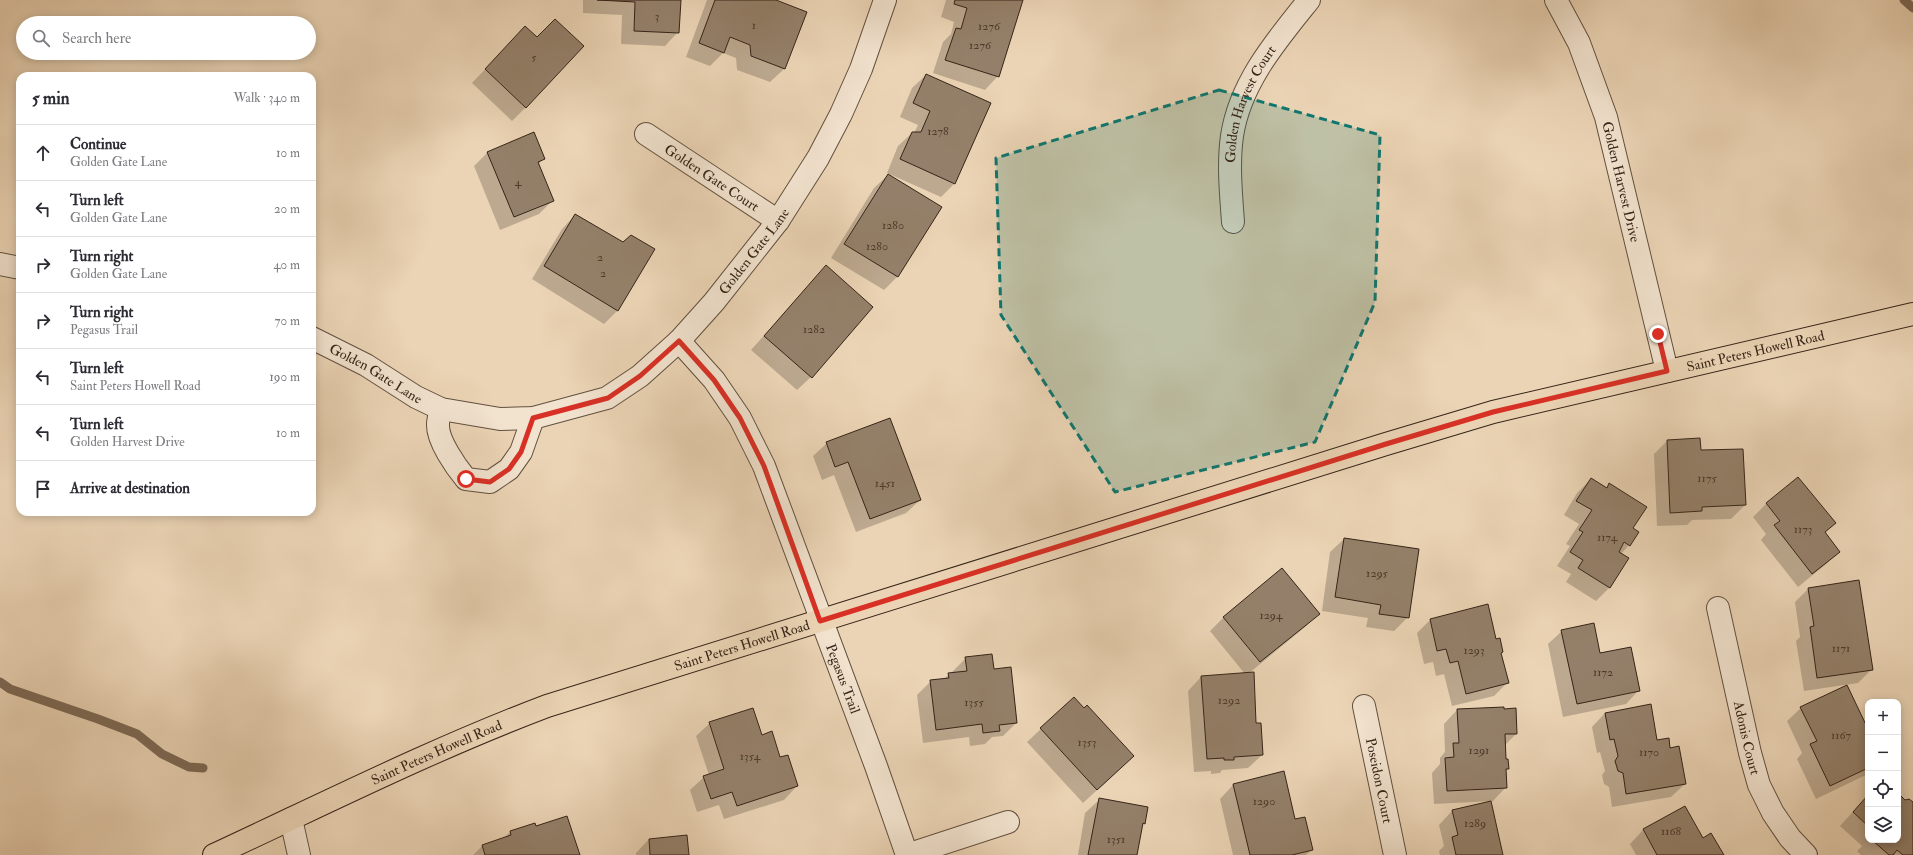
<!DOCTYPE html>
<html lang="en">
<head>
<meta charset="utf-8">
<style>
  :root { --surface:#fff; --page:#f7f7f7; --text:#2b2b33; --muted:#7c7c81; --line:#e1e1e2 }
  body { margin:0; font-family:"IM FELL Double Pica",serif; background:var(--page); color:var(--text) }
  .controls { position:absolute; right:12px; bottom:12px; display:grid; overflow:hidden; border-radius:8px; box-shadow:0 2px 10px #0003 }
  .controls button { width:36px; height:36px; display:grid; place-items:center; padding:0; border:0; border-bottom:1px solid var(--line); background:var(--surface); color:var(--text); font:20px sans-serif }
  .stop { position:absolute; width:12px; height:12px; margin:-9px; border:3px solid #d93025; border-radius:50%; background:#fff }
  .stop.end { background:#d93025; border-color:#fff; box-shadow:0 1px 4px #0008 }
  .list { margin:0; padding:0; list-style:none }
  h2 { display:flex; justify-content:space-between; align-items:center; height:52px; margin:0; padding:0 16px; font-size:17px }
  h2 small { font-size:13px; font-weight:400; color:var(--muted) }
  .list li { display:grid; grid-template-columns:26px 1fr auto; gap:12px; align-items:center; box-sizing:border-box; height:56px; padding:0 16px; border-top:1px solid var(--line) }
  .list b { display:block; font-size:15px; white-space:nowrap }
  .list p { margin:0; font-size:13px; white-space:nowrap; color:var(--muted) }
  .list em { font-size:13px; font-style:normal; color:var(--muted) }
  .icon { flex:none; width:22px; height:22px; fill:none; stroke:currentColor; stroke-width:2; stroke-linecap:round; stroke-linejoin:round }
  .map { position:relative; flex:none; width:1913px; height:855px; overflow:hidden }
  .search { position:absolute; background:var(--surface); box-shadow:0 2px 10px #0003; left:16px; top:16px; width:300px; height:44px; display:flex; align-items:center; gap:10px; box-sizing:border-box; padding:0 14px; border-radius:22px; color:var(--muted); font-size:15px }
  .panel { position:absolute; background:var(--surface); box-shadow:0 2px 10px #0003; left:16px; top:72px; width:300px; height:444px; border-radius:12px }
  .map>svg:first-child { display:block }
  .shadow { fill:#0003 }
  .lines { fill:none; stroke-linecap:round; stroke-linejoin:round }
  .stream { stroke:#7d6a56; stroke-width:9 }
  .building { fill:#94806a; stroke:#352418 }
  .minor-casing { stroke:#62503f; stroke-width:24 }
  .major-casing { stroke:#352418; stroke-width:24 }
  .minor { stroke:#f2e3cf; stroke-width:22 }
  .major { stroke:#ebd4b5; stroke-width:22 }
  .route { stroke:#d93025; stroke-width:5 }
  .marked { fill:#0f766e; fill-opacity:0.2; stroke:#0f766e; stroke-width:3; stroke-dasharray:8 5; stroke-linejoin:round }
  .labels { text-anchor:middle; stroke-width:3.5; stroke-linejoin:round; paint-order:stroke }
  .number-label { font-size:12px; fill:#4d3b2c }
  .street-label { font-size:14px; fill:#352418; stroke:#f2e3cf }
</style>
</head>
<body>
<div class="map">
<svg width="1913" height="855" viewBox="0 0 1913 855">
  <rect width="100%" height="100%" fill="#ebd4b5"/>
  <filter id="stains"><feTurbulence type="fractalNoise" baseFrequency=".005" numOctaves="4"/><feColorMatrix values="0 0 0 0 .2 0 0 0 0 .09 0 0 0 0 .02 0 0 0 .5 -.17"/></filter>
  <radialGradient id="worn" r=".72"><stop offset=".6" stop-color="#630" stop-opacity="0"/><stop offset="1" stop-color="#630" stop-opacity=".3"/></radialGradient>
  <path class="shadow" d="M583,0H680L678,32L665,46L621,44L622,15L583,13Z
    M707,0H773L805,12L784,69L770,82L737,70L736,58L723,53L710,66L686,57Z
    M946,0H1022L998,76L985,90L933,73L943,42L951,34L954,22L941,17Z
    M512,41L526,107L512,121L472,83Z
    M926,75L954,184L941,197L887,173L898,146L912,133H914L918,125L900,117L912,88Z
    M488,152L543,159L538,165L552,201L539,214L500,230L474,166Z
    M888,175L940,208L897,277L884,290L831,258L874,188Z
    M575,215L623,243L618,310L604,324L532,279L562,229Z
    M826,266L811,377L797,390L751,350Z
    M1667,441L1700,451L1745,505L1731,519L1692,520L1687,525L1657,526L1654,454Z
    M827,443L920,500L906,513L856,532L834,475L822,480L813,456Z
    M1591,479L1605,489L1609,485L1632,529L1629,545L1621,554L1627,558L1609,588L1596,601L1566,582L1571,574L1557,566L1570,546L1566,544L1579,524L1564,515L1577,493Z
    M1798,479L1835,523L1825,533L1839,552L1825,565L1798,587L1761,540L1766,534L1753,517L1766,504Z
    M1344,539L1408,617L1394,631L1366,627L1368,618L1322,611L1330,552Z
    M1808,589L1872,669L1858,683L1804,691L1796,641L1800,637L1795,602Z
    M1487,606L1496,640L1502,652L1500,654L1507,683L1494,696L1452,706L1444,674L1436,676L1433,662L1424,664L1417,633L1430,620Z
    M1318,614L1305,627L1248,674L1262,755L1248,768L1222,770L1220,773L1211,774V771L1194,772L1188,691L1201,677L1245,674L1210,631L1224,617Z
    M1562,631L1599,655L1639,690L1626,704L1563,717L1548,644Z
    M966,658L993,670L1016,723L1003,736L992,737L985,744L970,746L969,737L923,743L917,695L931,681L943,680L949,674H952V672Z
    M1074,698L1119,770L1083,803L1027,742Z
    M1801,708L1868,731V774L1816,799L1797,759L1802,753L1787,721Z
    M1457,710L1516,734L1504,746L1505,760L1508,768L1505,771L1506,787L1493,801L1434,804L1432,773L1440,764V758L1445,752L1444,724Z
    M1605,713L1670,749L1685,784L1671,797L1612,807L1609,787L1604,784L1602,775L1605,771L1600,752L1597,753L1592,727Z
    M710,723L761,736L780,759L797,786L784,800L724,819L719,805L697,812L690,790L704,777L709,775L696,736Z
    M1283,773L1295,821L1312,850L1306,855H1233L1220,799L1233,785Z
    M1898,794L1905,801L1913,803V855H1861L1857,851L1862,846L1840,826L1868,795V840H1898Z
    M1099,800L1144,824L1141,826L1136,855H1078L1085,813Z
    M1490,803L1502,855H1440L1439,851L1444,846L1439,825L1452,811Z
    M1684,807L1702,839L1723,855H1636L1630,844L1643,830Z
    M510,832L579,855H473L482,846L503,839Z
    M649,839L688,855H636V853Z"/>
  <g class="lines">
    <path class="stream" d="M1904,0L1913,8
      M0,682L10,689L98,719L137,734L162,754L189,767L203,768"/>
  </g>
  <path class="building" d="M597,0H681L679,33L634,31L635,2Z
    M715,0H776L807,12L785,69L751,56L750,45L730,37L724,53L699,43Z
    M955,0H1023L999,77L945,60L956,28L961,29L967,8L954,4Z
    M555,19L584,46L526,108L485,69L525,26L537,37Z
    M926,74L991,103L955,184L900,159L912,132H921L930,111L913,103Z
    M534,132L545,159L538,162L554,201L514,217L487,152Z
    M888,174L942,207L898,277L844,244Z
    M575,214L623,242L631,235L655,249L618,311L544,266Z
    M826,265L873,307L812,378L764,336Z
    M890,418L921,500L870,519L848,462L835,467L826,442Z
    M1700,438L1701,450L1743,449L1746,505L1702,507V511L1670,513L1667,440Z
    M1798,477L1836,523L1825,532L1840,552L1812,574L1774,525L1780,521L1766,503Z
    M1591,478L1607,488L1609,483L1647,507L1633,528L1639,532L1630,546L1624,542L1619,552L1629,558L1610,588L1578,568L1583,560L1570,552L1583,532L1579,530L1592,510L1576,501Z
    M1344,538L1419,549L1409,618L1379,614L1381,605L1335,597Z
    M1282,568L1320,614L1260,662L1223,617Z
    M1859,580L1873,670L1817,678L1810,627L1814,626L1808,588Z
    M1488,604L1496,639L1500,638L1503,652L1501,653L1509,683L1466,694L1458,661L1450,663L1446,649L1437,651L1430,619Z
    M1594,623L1600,653L1631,647L1640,691L1577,704L1561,630Z
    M992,654L994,669L1011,667L1017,723L999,725L1000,731L983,733L982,724L936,730L930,680L949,678L948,673L967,671L965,657Z
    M1254,672L1256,723H1261L1263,755L1234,757V760H1224V758L1207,759L1201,676Z
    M1847,685L1868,729V768L1830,786L1810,744L1817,741L1800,707Z
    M1074,697L1084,708L1087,705L1134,756L1097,790L1040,728Z
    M1651,704L1657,740L1669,738L1670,748L1679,746L1686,784L1626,794L1623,773L1618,771L1615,761L1618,756L1614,739L1610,740L1605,713Z
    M1504,707V709L1516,708L1517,734H1505L1506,759H1508L1509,769H1506L1507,788L1447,791L1445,758L1454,757L1453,743H1459L1457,709Z
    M753,708L762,735L772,731L780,757L788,755L798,786L737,806L732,792L711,799L703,776L724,769L709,722Z
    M1284,771L1295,819L1305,817L1313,850L1292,855H1250L1233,784Z
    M1898,793L1905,800L1909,799L1913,802V855H1903L1897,850L1893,855H1889L1872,840H1898Z
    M1868,795V826L1853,812Z
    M1099,798L1148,807L1145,824L1143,823L1137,855H1088Z
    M1491,801L1503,855H1456L1452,837L1458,835L1452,810Z
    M1685,806L1703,838L1711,833L1724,855H1657L1643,829Z
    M567,816L580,855H485L482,845L511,835L510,831L535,823L536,826Z
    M687,835L689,855H650L649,839Z"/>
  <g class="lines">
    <g class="minor-casing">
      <g id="minor">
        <path id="s1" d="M1556,0L1579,43L1606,117L1667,371"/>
        <path id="s2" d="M646,134L778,221"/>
        <path id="s3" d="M1233,222C1231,194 1228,164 1232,136C1240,83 1276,41 1309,0"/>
        <path d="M0,264L20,268"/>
        <path id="s4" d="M312,338L366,365L416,397L441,409L500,419L533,418L607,398L640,376L679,341L714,302L778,221L818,158L841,114L861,69L885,0"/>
        <path id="s5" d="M679,341L714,380L740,418L764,466L876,766L907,855"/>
        <path d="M441,409C440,414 438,419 438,424C437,440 456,467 466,479L490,482L509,469L521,452L533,418"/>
        <path id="s6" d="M1718,608L1750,753L1759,785L1773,813L1790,838L1806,855"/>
        <path id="s7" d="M1364,706L1395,855"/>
        <path d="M291,819L299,855"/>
        <path d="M907,855L1008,822"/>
      </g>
    </g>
    <g class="major-casing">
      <g id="major">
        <path id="s8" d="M214,855C324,804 433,749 547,706L1386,444L1493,412L1913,314"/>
      </g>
    </g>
    <use href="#minor" class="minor"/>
    <use href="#major" class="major"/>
  </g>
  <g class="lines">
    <path class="route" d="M466,479L490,482L509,469L521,452L533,418L608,398L640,376L679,341L714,380L740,418L764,466L820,621L1386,444L1493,412L1667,371L1658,334"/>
  </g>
  <path class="marked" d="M1219,90L1380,135L1375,302L1315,442L1115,492L1001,315L996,158Z"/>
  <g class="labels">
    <g class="number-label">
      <text x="657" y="20">3</text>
      <text x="754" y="29">1</text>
      <text x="989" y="30">1276</text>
      <text x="980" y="49">1276</text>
      <text x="534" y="61">5</text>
      <text x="938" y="135">1278</text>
      <text x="518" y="186">4</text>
      <text x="893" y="229">1280</text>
      <text x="877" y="250">1280</text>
      <text x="600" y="261">2</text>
      <text x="603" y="277">2</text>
      <text x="814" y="333">1282</text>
      <text x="1707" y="482">1175</text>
      <text x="885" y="487">1451</text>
      <text x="1803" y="533">1173</text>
      <text x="1607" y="541">1174</text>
      <text x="1377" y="577">1295</text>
      <text x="1271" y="619">1294</text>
      <text x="1841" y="652">1171</text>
      <text x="1474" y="654">1293</text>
      <text x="1603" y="676">1172</text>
      <text x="1229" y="704">1292</text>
      <text x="974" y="706">1355</text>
      <text x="1841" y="739">1167</text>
      <text x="1087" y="746">1353</text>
      <text x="1479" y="754">1291</text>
      <text x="1649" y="756">1170</text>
      <text x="750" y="760">1354</text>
      <text x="1264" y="805">1290</text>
      <text x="1475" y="827">1289</text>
      <text x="1671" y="835">1168</text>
      <text x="1116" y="843">1351</text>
    </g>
    <g class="street-label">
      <text dy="5" stroke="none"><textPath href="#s3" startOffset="122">Golden Harvest Court</textPath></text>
      <text dy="5" stroke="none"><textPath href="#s2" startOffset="79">Golden Gate Court</textPath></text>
      <text dy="5" stroke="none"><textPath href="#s1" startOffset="194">Golden Harvest Drive</textPath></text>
      <text dy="5" stroke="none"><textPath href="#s4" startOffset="526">Golden Gate Lane</textPath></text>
      <text dy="5" stroke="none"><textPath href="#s8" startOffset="1625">Saint Peters Howell Road</textPath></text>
      <text dy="5" stroke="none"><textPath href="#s4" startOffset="73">Golden Gate Lane</textPath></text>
      <text dy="5" stroke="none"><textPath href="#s8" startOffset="569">Saint Peters Howell Road</textPath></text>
      <text dy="5" stroke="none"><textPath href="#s5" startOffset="379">Pegasus Trail</textPath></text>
      <text dy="5" stroke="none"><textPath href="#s6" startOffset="133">Adonis Court</textPath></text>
      <text dy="5" stroke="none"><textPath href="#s8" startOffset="245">Saint Peters Howell Road</textPath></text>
      <text dy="5" stroke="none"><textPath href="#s7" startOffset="76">Poseidon Court</textPath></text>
    </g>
  </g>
  <rect width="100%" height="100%" filter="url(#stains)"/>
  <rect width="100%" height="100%" fill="url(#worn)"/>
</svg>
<div class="controls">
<button>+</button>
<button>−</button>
<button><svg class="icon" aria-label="locate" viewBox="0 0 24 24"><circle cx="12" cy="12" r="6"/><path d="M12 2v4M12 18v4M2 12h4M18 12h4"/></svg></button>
<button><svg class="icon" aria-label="layers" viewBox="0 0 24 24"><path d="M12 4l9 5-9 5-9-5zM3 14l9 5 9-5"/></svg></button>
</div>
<div class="stop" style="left:466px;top:479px"></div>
<div class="stop end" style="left:1658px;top:334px"></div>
<div class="search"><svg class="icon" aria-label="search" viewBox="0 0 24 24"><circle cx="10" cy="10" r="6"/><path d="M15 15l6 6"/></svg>Search here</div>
<section class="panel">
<h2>5 min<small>Walk · 340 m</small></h2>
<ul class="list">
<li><svg class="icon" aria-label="ahead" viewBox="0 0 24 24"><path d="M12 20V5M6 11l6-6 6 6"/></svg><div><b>Continue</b><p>Golden Gate Lane</p></div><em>10 m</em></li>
<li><svg class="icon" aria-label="left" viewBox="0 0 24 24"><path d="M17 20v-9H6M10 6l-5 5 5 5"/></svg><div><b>Turn left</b><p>Golden Gate Lane</p></div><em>20 m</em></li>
<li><svg class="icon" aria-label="right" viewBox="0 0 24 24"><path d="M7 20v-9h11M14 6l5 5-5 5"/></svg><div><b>Turn right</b><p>Golden Gate Lane</p></div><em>40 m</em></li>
<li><svg class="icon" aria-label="right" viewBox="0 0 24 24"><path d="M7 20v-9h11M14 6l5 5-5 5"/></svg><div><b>Turn right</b><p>Pegasus Trail</p></div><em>70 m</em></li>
<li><svg class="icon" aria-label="left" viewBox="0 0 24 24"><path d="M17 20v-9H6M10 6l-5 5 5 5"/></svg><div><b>Turn left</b><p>Saint Peters Howell Road</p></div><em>190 m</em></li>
<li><svg class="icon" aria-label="left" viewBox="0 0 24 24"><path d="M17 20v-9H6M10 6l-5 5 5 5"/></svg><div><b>Turn left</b><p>Golden Harvest Drive</p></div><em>10 m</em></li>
<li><svg class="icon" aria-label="arrive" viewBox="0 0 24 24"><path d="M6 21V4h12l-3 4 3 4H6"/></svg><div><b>Arrive at destination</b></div></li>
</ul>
</section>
</div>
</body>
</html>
